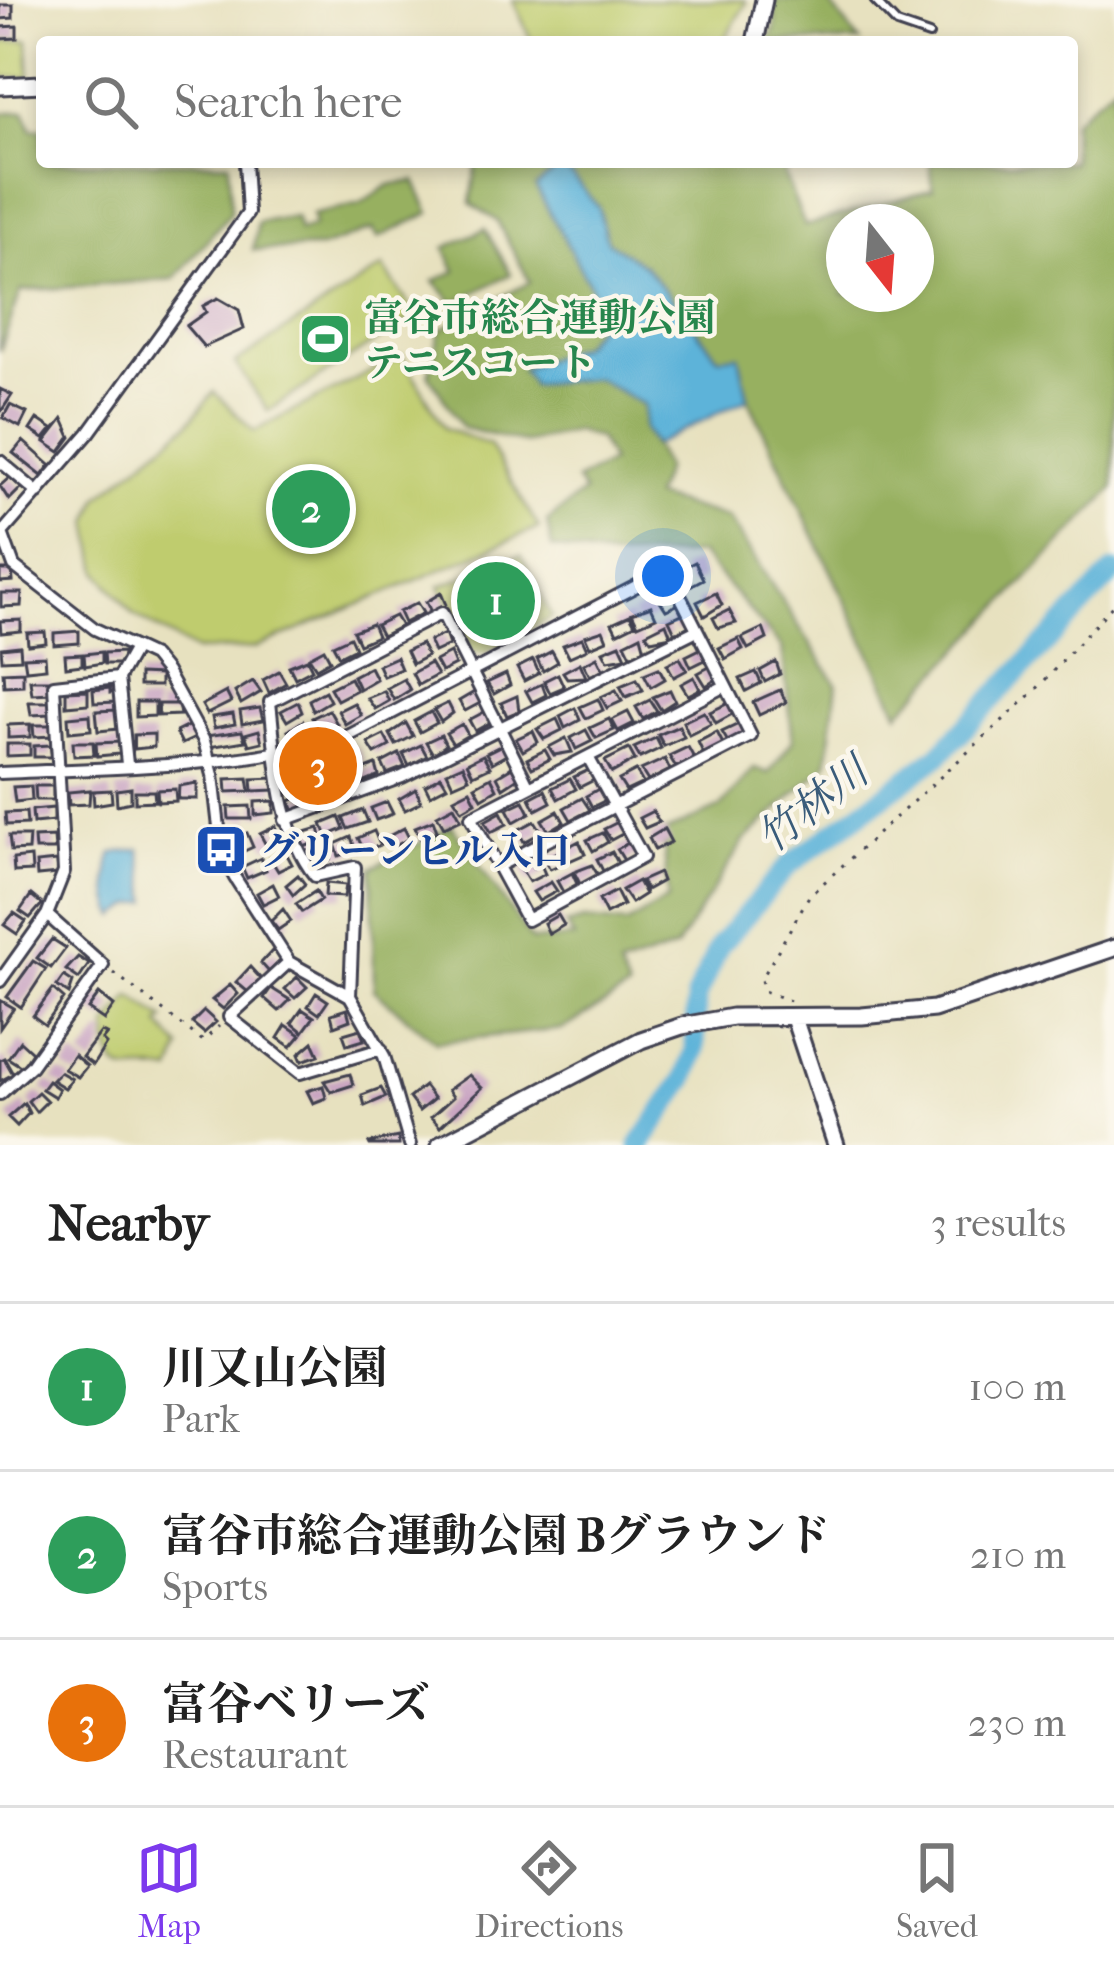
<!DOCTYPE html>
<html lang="en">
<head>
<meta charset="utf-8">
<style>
  :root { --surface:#fff; --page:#f2f2f2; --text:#222; --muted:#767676; --line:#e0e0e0; --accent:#7c3aed }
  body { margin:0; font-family:"IM FELL French Canon","Noto Serif JP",serif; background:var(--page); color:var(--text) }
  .compass { position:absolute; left:826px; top:204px; width:108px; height:108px; border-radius:50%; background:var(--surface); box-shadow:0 6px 18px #0003; rotate:163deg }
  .you { position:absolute; left:663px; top:576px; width:42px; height:42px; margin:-30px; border:9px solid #fff; border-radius:50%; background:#1a73e8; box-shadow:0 0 0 18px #1a73e833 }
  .badge { display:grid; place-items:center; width:78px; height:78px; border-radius:50%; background:var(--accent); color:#fff; font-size:39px; font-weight:700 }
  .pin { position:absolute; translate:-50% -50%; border:6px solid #fff; box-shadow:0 3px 12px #0006 }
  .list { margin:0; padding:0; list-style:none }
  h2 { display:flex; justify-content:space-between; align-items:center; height:156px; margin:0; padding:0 48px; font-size:51px }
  h2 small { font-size:39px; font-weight:400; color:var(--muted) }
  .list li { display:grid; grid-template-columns:78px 1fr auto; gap:36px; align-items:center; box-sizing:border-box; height:168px; padding:0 48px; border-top:3px solid var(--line) }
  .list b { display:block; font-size:45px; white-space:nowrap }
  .list p { margin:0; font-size:39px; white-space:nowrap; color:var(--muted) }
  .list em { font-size:39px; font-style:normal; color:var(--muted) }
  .icon { flex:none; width:66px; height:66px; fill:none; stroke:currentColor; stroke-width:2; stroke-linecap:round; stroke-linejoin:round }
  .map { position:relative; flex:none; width:1114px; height:1145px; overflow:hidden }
  .search { position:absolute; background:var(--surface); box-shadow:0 6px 18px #0003; left:36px; right:36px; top:36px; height:132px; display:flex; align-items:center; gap:30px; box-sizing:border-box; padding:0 42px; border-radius:12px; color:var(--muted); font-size:45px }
  .sheet { height:660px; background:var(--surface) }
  nav { display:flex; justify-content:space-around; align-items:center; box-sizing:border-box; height:168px; border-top:3px solid var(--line); background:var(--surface); font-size:33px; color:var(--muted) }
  nav a { display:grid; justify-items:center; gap:6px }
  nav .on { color:var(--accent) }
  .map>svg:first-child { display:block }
  .green { fill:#bfcc6e; stroke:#707754; stroke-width:3 }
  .forest { fill:#97b061; stroke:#5c694e; stroke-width:3; fill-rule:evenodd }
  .water { fill:#5db3d9; stroke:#406a8a; stroke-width:3 }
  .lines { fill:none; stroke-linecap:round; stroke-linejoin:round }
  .river { stroke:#5db3d9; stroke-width:21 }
  .building { fill:#c9a4c2 }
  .lane-casing { stroke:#403f4f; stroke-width:12 }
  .street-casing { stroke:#403f4f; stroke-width:16 }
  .secondary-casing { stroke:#403f4f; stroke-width:21 }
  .path { stroke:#403f4f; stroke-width:3; stroke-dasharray:3 9; stroke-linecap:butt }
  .lane { stroke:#fff; stroke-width:6 }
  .street { stroke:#fff; stroke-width:10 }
  .secondary { stroke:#fff; stroke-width:15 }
  .labels { text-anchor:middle; stroke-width:9; stroke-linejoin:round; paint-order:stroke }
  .leisure-label { font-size:39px; font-weight:bold; fill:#27864d; stroke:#fbf7ec; text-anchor:start }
  .transit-label { font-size:39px; font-weight:bold; fill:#164399; stroke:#fbf7ec; text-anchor:start }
  .water-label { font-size:42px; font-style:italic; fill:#3a5c7a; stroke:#fbf7ec }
</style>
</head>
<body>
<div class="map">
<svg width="1114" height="1145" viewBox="0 0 1114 1145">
  <rect width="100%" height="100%" fill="#fbf7ec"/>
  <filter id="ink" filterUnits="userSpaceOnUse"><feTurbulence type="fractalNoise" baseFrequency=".00833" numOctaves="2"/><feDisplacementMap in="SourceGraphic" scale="24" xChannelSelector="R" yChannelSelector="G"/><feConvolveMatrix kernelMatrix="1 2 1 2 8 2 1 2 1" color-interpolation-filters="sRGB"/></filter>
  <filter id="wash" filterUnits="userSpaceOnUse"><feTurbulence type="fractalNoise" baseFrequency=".004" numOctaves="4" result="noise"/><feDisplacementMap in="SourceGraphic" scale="48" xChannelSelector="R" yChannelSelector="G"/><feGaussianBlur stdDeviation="2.7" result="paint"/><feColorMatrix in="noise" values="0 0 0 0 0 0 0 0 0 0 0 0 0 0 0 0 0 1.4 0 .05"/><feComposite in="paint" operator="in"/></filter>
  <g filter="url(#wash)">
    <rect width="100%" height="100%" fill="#e7e1bf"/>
    <path class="green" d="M513,0H745L746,3L723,42H532Z
      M28,40L30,77L0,78V42Z
      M383,267L416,315L268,411L235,363Z
      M402,356L445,428L489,445L539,528L256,648L196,651L133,614L99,572L90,522L99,497L187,425L214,392L254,431Z
      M521,555L552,617L486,653L472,651L440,586Z
      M131,996L165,1019L160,1025L181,1048L172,1072C127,1063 112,1092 107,1026Z"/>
    <path class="forest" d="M775,0H827L860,42H767L775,28Z
      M1114,84V488L899,713L748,398L739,356L718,357L645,266L606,241L598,206L536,187L606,315L581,345L523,370L566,379L596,378L644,405V429L665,468L654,497L728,518L837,684L827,764L744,841L676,948L619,968L628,990L563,1029L436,1042L374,990L372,868L452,826L532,941L574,938L566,925L584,920L627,924L668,899L663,833L721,807L754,768L769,773L793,740L782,648L700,554L613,558L552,548L547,522L584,492L576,481L611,462L598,438L575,431L525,443L463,428L429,375L440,330L530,282L497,221L471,203L477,162H791L784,174L805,226L933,189L930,162H1072V121ZM844,222H916V294H844Z
      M25,111L32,130L42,129V162H229L231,212L174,279L21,291L0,351V113Z
      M415,181L430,213L378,238L373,229L321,248L253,250L258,222L295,217L299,231L314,226L312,215L361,204L389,185Z
      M485,229L511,274L454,303L434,281L456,271L445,248Z"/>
    <path class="water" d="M562,164L598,207L607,241L645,266L718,357L739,355L748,398L654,445L644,428V405L596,378L532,385L522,369L581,345L606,315L536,187Z
      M140,849L149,902L133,905L117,917C107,904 106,870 113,853Z"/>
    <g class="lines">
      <path class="river" d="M640,1145L685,1079L695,1050L696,997L719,946L789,865L938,756L1114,572"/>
    </g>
    <g id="blocks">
      <path class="building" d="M0,5H13V18L0,19Z
        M17,26V38L0,39V27Z
        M218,298L239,310L244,329L204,347L186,326L206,312L203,306Z
        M0,389L12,395L0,413Z
        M10,405L27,413L20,427L3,418Z
        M37,419L52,429L44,439L30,430Z
        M63,419L71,437L60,452L45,442Z
        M23,441L50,465L42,476L13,453Z
        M10,477L21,488L9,500L0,486Z
        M695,562L703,579L690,586L681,569Z
        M0,570H12L13,581L0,582Z
        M675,591L681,603L666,610L659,599Z
        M1,593H22L21,606L1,607Z
        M441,593L446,605L431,612L426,602Z
        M716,593L722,605L704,616L697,602Z
        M417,603L423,613L404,623L399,612Z
        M651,606L656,617L638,625L632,613Z
        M729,610L736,623L718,628L713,618Z
        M684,613L689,626L675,633L669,620Z
        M630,615L635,624L617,633L612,623Z
        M395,616L401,626L382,636L376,625Z
        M21,620V631L1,633L0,621Z
        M666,623L671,636L651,640L646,633Z
        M372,624L377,636L359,644L353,631Z
        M763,628L767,639L748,649L742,638Z
        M603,630L607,640L590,647L585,636Z
        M79,631V643L54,645V633Z
        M45,632L46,643L28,645L27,633Z
        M445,634L449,645L434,652L429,641Z
        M641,635L645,650L632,657L625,643Z
        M350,637L355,648L339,656L333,645Z
        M582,638L587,649L569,657L563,645Z
        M738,639L743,649L725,659L719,648Z
        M421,644L427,656L412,664L406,651Z
        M620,644L626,657L608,660L603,651Z
        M20,646L21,659L2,660L1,648Z
        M702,648L707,659L691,667L686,656Z
        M324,649L330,660L316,668L309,657Z
        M552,651L558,662L543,671L537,659Z
        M102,652V663L85,666L84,654Z
        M123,652L122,664H105L104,653Z
        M450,653L455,665L441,672L435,661Z
        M82,654V665L66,667L65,655Z
        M45,656L46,668L26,670L24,657Z
        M396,657L401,669L383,676L378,665Z
        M597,657L603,669L590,676L584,664Z
        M680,658L687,670L674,677L667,664Z
        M307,659L312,669L295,678L289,666Z
        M533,660L539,673L524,681L517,668Z
        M776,662L780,674L765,682L760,671Z
        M430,663L437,675L418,685L412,673Z
        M580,663L586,677L567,678L563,672Z
        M713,665L718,678L706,686L698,673Z
        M370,667L376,679L359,689L353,676Z
        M659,668L665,679L651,687L644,674Z
        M23,671V685L4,686L3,672Z
        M279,671L286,683L269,693L263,680Z
        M756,672L761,683L746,691L740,679Z
        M139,674L160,675V686H139Z
        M506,674L510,685L494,694L487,683Z
        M558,674L564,687L550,693L544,681Z
        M694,677L700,689L688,695L681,684Z
        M350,678L356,690L337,700L330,688Z
        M404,679L410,690L394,700L387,688Z
        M637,679L643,690L626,697L620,686Z
        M30,680H50L51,693L32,694Z
        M253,681L261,692L241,704L235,692Z
        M542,684L546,695L532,702L526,691Z
        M110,688V693L117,692V702L94,703L93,690Z
        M88,690V704L66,706V691Z
        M616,690L622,701L607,708L601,697Z
        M670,690L675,701L661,710L653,697Z
        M780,690L786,702L759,715L753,702Z
        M325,691L330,701L313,711L309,700Z
        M384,691L389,701L375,709L367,698Z
        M476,691L482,702L465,711L459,701Z
        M226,692L231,702L207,714L202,705Z
        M517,696L519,711L507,716L501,703Z
        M598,699L603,710L586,718L580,707Z
        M650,700L657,711L643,719L636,707Z
        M29,702H49L50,714L31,715Z
        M136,702H155V716L136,717Z
        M298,702L302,712L287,721L281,711Z
        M731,702L736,712L716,723L710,712Z
        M354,703L361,715L345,724L338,711Z
        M448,703L453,713L441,722L434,710Z
        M158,704H178L180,715L158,716Z
        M260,708L263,720L242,724L240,711Z
        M575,708L580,720L565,728L560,716Z
        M117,710L119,729L98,731L96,711Z
        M329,710L337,724L321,733L312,718Z
        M486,711L491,722L475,731L469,720Z
        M431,712L437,723L420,732L414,721Z
        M628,712L634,723L618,731L612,720Z
        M704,712L711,724L689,735L683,722Z
        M233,714L235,724L214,728L212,717Z
        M90,715L91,730L69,732L68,717Z
        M557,719L562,730L544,739L537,729Z
        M609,719L614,730L596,738L590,728Z
        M303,721L309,733L294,741L288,731Z
        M406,723L413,736L396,745L390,734Z
        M741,723L747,735L728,742L722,732Z
        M30,724V737L8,738V725Z
        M462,724L468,735L453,744L446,733Z
        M33,725H52V736L34,737Z
        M190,725L195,738L182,744L176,732Z
        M679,726L684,737L664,746L658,735Z
        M259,730L262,742L249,745L245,734Z
        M586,730L592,741L576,749L571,738Z
        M242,731L245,741L209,747L206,736Z
        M533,731L538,742L523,751L516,739Z
        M717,732L723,744L704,755L698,742Z
        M154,734V747L134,749V735Z
        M384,735L390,746L375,754L368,743Z
        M441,735L446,745L433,754L426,742Z
        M566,738L572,752L554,755L549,747Z
        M656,738L661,748L640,758L634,748Z
        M73,742H93L94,755L74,756Z
        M119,742L120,754L97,756L96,743Z
        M7,744H30V755L7,756Z
        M50,745L52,757H34V746Z
        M421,745L427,756L409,766L403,754Z
        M502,745L508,754L492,763L486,753Z
        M357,747L363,760L344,767L340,754Z
        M688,747L694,758L676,767L669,756Z
        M629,749L635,760L612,773L605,761Z
        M545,750L550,759L532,768L527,759Z
        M334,754L339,766L321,774L316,762Z
        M399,754L405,767L387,774L382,763Z
        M483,755L490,767L473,775L467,763Z
        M665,759L670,770L648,781L641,770Z
        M376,765L379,776L363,783L358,772Z
        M463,765L469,778L453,785L447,772Z
        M307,766L310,777L294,783L289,772Z
        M512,767L518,778L503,788L497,776Z
        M591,769L596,779L580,787L574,777Z
        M636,771L643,783L626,791L619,780Z
        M354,775L359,786L337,794L333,783Z
        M441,776L447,786L430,795L425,785Z
        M491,777L497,789L482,798L475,786Z
        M248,778L250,791L227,792L226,779Z
        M275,778V790L253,791L252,779Z
        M570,779L576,789L558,799L552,788Z
        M197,783V799H178L179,786Z
        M328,785L332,796L316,803L311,791Z
        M31,786L32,800L15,802L13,787Z
        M35,786H53V800H36Z
        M602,787L608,799L592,807L586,796Z
        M131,788V802L117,805L116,790Z
        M175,789L176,801L158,802L157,790Z
        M416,789L421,802L405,810L399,799Z
        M90,790L89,804L69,805L68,792Z
        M111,790L112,802L94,805L93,791Z
        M470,790L476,802L462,810L454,798Z
        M545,790L551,802L536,810L530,798Z
        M135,791H154L155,801L135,802Z
        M307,794L311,805L294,812L290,801Z
        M582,798L590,810L571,820L564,808Z
        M274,801V813L255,815V802Z
        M524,801L530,813L514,822L507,809Z
        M387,802L393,814L376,820L371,808Z
        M250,806L251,819H229L228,807Z
        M454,806L461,819L444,827L437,815Z
        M54,808V821L33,823L32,810Z
        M363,810L368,822L348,829L343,818Z
        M558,811L564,822L549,831L542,820Z
        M653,811L659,822L645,828L639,818Z
        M26,812L27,824L6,825L5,813Z
        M501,812L507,824L491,832L485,821Z
        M339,817L344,829L327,836L322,824Z
        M433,820L437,831L422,841L415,827Z
        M535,821L542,832L524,842L518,830Z
        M620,821L626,832L611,840L604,829Z
        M276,826L281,840L267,847L260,834Z
        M319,828L322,840L304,847L299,834Z
        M404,828L409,838L394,847L389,836Z
        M664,829L671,842L655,850L649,838Z
        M374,831L380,845L364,851L358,838Z
        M247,833L253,847L238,854L231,839Z
        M603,833L608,842L593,851L587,840Z
        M9,836H29L28,850L11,851Z
        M54,837L55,850H35L34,838Z
        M351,837L356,851L339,856L335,844Z
        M579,841L585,854L569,861L562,850Z
        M632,841L639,854L625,862L617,849Z
        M326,849L330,860L315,866L310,856Z
        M285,851L292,864L278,871L270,858Z
        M560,851L567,861L550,869L544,859Z
        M612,852L618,863L603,871L597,859Z
        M31,857L32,871L14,872L13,859Z
        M261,858L266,870L247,878L242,867Z
        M57,861L58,874L37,876L36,863Z
        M530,863L533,868L541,865L545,874L529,882L521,869Z
        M592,865L599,877L581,886L574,872Z
        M572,873L577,884L563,892L557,881Z
        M659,873L662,881L646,890L641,881Z
        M298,875L305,884L293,895L286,885Z
        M638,881L645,894L631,903L622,890Z
        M551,882L557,891L539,901L533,892Z
        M326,883L346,885L344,897L325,896Z
        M273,884L279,896L263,904L257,893Z
        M316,891L321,900L302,912L296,904Z
        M616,891L623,905L606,914L599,900Z
        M31,895L42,904L30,918L20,911Z
        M283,909L291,921L278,930L271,921Z
        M14,913L26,921L17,934L4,925Z
        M558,915L564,925L549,934L544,923Z
        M52,939L66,948L51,968L37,958Z
        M273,950L282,959L269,972L261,963Z
        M78,957L89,964L79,979L66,970Z
        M33,961L46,969L21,1007L7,997Z
        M250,967L261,979L248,992L236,982Z
        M64,976L73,982L69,994L57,986Z
        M297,977L307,987L295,998L285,989Z
        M230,985L238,994L223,1009L212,1000Z
        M271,988L290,1000L279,1011L264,998Z
        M53,989L64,999L45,1025L33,1016Z
        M316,993L328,1001L319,1014L308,1006Z
        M99,994L114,1006L104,1020L88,1009Z
        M0,1000L14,1008L0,1028Z
        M302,1009L314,1017L303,1032L292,1023Z
        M347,1009L350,1020L334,1026L331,1014Z
        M204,1011L216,1022L204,1033L192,1023Z
        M286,1025L301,1035L291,1047L278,1038Z
        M360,1029L364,1040L347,1045L343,1034Z
        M101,1032L107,1034L102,1040L106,1044L93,1065L82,1057Z
        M20,1041L32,1052L22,1067L8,1058Z
        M313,1042L319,1055L302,1061L299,1054Z
        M74,1055L87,1066L78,1077L64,1069Z
        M4,1058L13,1074L0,1081V1060Z
        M60,1072L72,1079L65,1088L52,1080Z
        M350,1074L353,1085L331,1092L324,1081Z
        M469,1075L482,1088L440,1127L431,1117L453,1097L448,1090Z
        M48,1081L59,1089L55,1097L42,1089Z
        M323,1086L326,1098L313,1103L307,1091Z
        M424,1086L434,1099L419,1111L409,1098Z
        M381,1088L386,1097L365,1106L362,1095Z
        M38,1092L47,1101L36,1112L28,1101Z
        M24,1103L29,1113L17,1126L8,1117Z
        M398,1137L399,1145H370L369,1143Z"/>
    </g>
  </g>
  <g filter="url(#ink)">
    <use href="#blocks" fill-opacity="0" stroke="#403f4f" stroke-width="3"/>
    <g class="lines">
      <g class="lane-casing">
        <path id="lane" d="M874,0L897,24L929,35"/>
      </g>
      <g class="street-casing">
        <path id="street" d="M245,162L248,213L89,433L2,533L14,566L95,629L153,656L166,672L204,741L213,775L222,854L235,878L289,962L350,996
          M0,461L38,493
          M588,757L643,857L527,920L471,817L725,686
          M127,764L118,678L135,648
          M0,773C115,767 240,769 350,735L667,570L751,736L498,866
          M285,820L402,777L697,630
          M289,962L229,1017L300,1073L381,1049
          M0,981L47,915L64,872L54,685L118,678
          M0,1094L31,1066L103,965L47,915
          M410,1145L384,1056L350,996L355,867L315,876C277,827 277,762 270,702L442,613L529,787"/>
      </g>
      <g class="secondary-casing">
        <path id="secondary" d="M755,42L764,0
          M0,86L42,84
          M794,1018L836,1145
          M440,1145L641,1040L682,1026L732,1017L862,1016L934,1009L1114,948"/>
      </g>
      <path class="path" d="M114,973L203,1041L219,1026
        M790,1001L764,991L761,980L809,896L1034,692L1114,604"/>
      <use href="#lane" class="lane"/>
      <use href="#street" class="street"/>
      <use href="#secondary" class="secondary"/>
    </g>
  </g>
  <defs>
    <g id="stadium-square" transform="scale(2.7)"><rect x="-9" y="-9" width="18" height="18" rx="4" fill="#2e9e5b" stroke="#fbf7ec"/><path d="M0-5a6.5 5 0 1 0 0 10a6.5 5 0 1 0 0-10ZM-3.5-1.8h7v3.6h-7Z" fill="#fff"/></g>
    <g id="bus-square" transform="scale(2.7)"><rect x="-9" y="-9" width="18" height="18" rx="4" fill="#1a4fb4" stroke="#fbf7ec"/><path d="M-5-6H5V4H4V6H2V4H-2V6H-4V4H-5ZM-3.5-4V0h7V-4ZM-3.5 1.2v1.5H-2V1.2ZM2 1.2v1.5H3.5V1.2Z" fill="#fff"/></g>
  </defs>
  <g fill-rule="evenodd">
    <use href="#stadium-square" x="325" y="339"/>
    <use href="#bus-square" x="221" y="850"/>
  </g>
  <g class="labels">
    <g class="leisure-label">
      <text x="364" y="331">富谷市総合運動公園<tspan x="364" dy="45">テニスコート</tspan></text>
    </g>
    <g class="transit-label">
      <text x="260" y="864">グリーンヒル入口</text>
    </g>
    <g class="water-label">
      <text transform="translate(812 804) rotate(-38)" y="15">竹林川</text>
    </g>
  </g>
</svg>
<svg class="compass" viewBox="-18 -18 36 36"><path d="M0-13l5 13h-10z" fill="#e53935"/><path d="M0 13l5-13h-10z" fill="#767676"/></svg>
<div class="you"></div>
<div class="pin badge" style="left:496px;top:601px;background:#2e9e5b">1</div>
<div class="pin badge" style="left:311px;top:509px;background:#2e9e5b">2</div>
<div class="pin badge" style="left:318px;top:766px;background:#e8710a">3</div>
<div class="search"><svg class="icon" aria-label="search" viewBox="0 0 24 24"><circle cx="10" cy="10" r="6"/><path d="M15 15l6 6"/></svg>Search here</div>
</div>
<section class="sheet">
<h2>Nearby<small>3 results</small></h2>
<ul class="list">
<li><span class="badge" style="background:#2e9e5b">1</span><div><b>川又山公園</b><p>Park</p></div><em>100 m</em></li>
<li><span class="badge" style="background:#2e9e5b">2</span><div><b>富谷市総合運動公園 Bグラウンド</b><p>Sports</p></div><em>210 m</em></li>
<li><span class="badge" style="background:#e8710a">3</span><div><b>富谷ベリーズ</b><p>Restaurant</p></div><em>230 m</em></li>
</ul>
</section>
<nav>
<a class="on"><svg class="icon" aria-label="map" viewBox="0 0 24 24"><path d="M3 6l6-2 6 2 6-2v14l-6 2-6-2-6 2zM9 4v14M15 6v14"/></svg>Map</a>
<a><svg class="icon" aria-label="directions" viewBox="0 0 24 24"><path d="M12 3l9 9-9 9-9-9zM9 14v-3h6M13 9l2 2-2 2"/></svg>Directions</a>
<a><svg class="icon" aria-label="saved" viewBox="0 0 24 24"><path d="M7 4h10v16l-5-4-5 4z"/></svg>Saved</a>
</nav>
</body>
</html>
